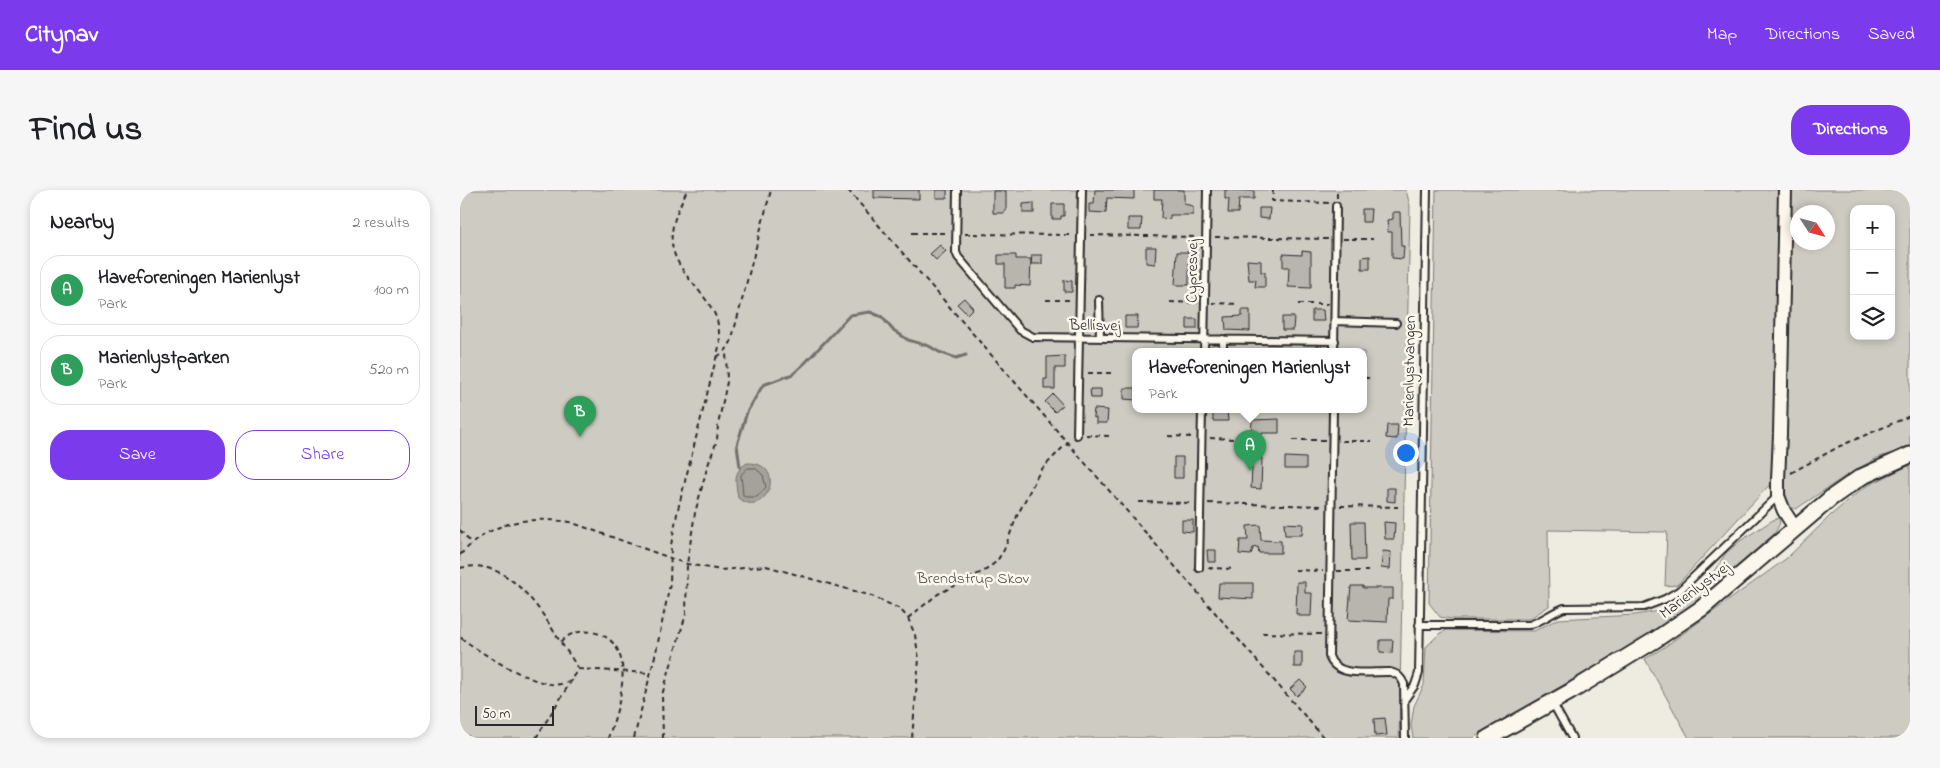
<!DOCTYPE html>
<html lang="en">
<head>
<meta charset="utf-8">
<style>
  :root { --surface:#fff; --page:#f6f6f6; --text:#202124; --muted:#757577; --line:#e0e0e0; --accent:#7c3aed }
  body { margin:0; font-family:"Indie Flower",sans-serif; background:var(--page); color:var(--text) }
  .controls { position:absolute; right:15px; top:15px; display:grid; overflow:hidden; border-radius:10px; box-shadow:0 2px 8px #0003 }
  .controls button { width:45px; height:45px; display:grid; place-items:center; padding:0; border:0; border-bottom:1px solid var(--line); background:var(--surface); color:var(--text); font:25px sans-serif }
  .compass { position:absolute; left:1330px; top:15px; width:45px; height:45px; border-radius:50%; background:var(--surface); box-shadow:0 2px 8px #0003; rotate:126deg }
  .scale { position:absolute; left:15px; bottom:12px; width:79px; box-sizing:border-box; padding-left:5px; border:2px solid #2b2b2b; border-top:0; font-size:14px; line-height:18px; white-space:nowrap; color:#2b2b2b; -webkit-text-stroke:4px #fbf7ec; paint-order:stroke }
  .you { position:absolute; left:945px; top:262px; width:18px; height:18px; margin:-12px; border:4px solid #fff; border-radius:50%; background:#1a73e8; box-shadow:0 0 0 8px #1a73e833 }
  .badge { display:grid; place-items:center; width:32px; height:32px; border-radius:50%; background:var(--accent); color:#fff; font-size:16px; font-weight:700 }
  .pin { position:absolute; translate:-50% -41px; filter:drop-shadow(0 1px 2px #0008) }
  .pin::after { content:''; position:absolute; top:26px; width:18px; height:15px; background:inherit; clip-path:polygon(0 0,100% 0,50% 100%) }
  .popup { position:absolute; left:672px; top:158px; width:235px; height:65px; box-sizing:border-box; display:grid; place-content:center; border-radius:10px; background:var(--surface); filter:drop-shadow(0 1px 4px #0005); font-size:16px; white-space:nowrap; color:var(--muted) }
  .popup b { font-size:19px; color:var(--text) }
  .popup::after { content:''; position:absolute; left:50%; top:100%; margin-left:-10px; border:10px solid transparent; border-top-color:var(--surface) }
  .list { margin:0; padding:0; list-style:none }
  h2 { display:flex; justify-content:space-between; align-items:center; height:65px; margin:0; padding:0 20px; font-size:21px }
  h2 small { font-size:16px; font-weight:400; color:var(--muted) }
  .list li { display:grid; grid-template-columns:32px 1fr auto; gap:15px; align-items:center; box-sizing:border-box; height:70px; margin:0 10px 10px; padding:0 10px; border:1px solid var(--line); border-radius:20px }
  .list b { display:block; font-size:19px; white-space:nowrap }
  .list p { margin:0; font-size:16px; white-space:nowrap; color:var(--muted) }
  .list em { font-size:16px; font-style:normal; color:var(--muted) }
  .actions { display:flex; gap:10px; padding:15px 20px }
  .actions a { flex:1; padding:11px 0; border:1px solid var(--accent); border-radius:20px; text-align:center; font-size:18px; color:var(--accent) }
  .actions .main { background:var(--accent); color:#fff }
  .icon { flex:none; width:28px; height:28px; fill:none; stroke:currentColor; stroke-width:2; stroke-linecap:round; stroke-linejoin:round }
  .map { position:relative; flex:none; width:1450px; height:548px; overflow:hidden; border-radius:20px }
  header { display:flex; align-items:center; gap:30px; box-sizing:border-box; height:70px; padding:0 25px; background:var(--accent); color:#fff }
  header strong { font-size:24px }
  nav { display:flex; gap:28px; margin-inline-start:auto; font-size:18px }
  .intro { display:flex; align-items:center; justify-content:space-between; box-sizing:border-box; height:120px; padding:0 30px }
  h1 { margin:0; font-size:35px }
  .button { padding:12px 22px; border-radius:20px; background:var(--accent); color:#fff; font-size:18px; font-weight:700 }
  main { display:flex; gap:30px; padding:0 30px }
  aside { flex:1; background:var(--surface); border-radius:20px; box-shadow:0 2px 8px #0003 }
  .map>svg:first-child { display:block }
  .green { fill:#cecbc2; stroke:#7c7b76; fill-rule:evenodd }
  .water { fill:#a4a29a; stroke:#74726e }
  .lines { fill:none; stroke-linecap:round; stroke-linejoin:round }
  .shore { stroke:#5b5b57; stroke-width:1 }
  .stream { stroke:#74726e; stroke-width:3 }
  .building { fill:#b8b5ae; stroke:#2b2b2b }
  .service-casing { stroke:#2b2b2b; stroke-width:10 }
  .minor-casing { stroke:#2b2b2b; stroke-width:16 }
  .tertiary-casing { stroke:#2b2b2b; stroke-width:19 }
  .path { stroke:#2b2b2b; stroke-width:2; stroke-dasharray:5 4; stroke-linecap:butt }
  .service { stroke:#fbf7ec; stroke-width:6 }
  .minor { stroke:#fbf7ec; stroke-width:12 }
  .tertiary { stroke:#fbf7ec; stroke-width:15 }
  .labels { text-anchor:middle; stroke-width:5; stroke-linejoin:round; paint-order:stroke }
  .street-label { font-size:16px; fill:#2b2b2b; stroke:#fbf7ec }
  .park-label { font-size:16px; fill:#545351; stroke:#fbf7ec }
</style>
</head>
<body>
<header>
<strong>Citynav</strong>
<nav><a>Map</a><a>Directions</a><a>Saved</a></nav>
</header>
<div class="intro"><h1>Find us</h1><a class="button">Directions</a></div>
<main>
<aside>
<h2>Nearby<small>2 results</small></h2>
<ul class="list">
<li><span class="badge" style="background:#2e9e5b">A</span><div><b>Haveforeningen Marienlyst</b><p>Park</p></div><em>100 m</em></li>
<li><span class="badge" style="background:#2e9e5b">B</span><div><b>Marienlystparken</b><p>Park</p></div><em>520 m</em></li>
</ul>
<div class="actions"><a class="main">Save</a><a>Share</a></div>
</aside>
<div class="map">
<svg width="1450" height="548" viewBox="0 0 1450 548">
  <rect width="100%" height="100%" fill="#eeebe0"/>
  <filter id="ink" filterUnits="userSpaceOnUse"><feTurbulence type="fractalNoise" baseFrequency=".02" numOctaves="2"/><feDisplacementMap in="SourceGraphic" scale="10" xChannelSelector="R" yChannelSelector="G"/><feConvolveMatrix kernelMatrix="1 2 1 2 8 2 1 2 1" color-interpolation-filters="sRGB"/></filter>
  <g filter="url(#ink)">
    <path class="green" d="M0,0H946L950,16L939,548H0ZM676,162H904V220H676Z
      M976,0H1319L1313,291L1217,395L1205,396L1207,342L1088,340L1089,416L1069,429H992L980,427L969,413Z
      M1331,0H1450V257L1417,268L1384,287L1336,319L1330,317L1326,313L1325,286ZM1394,19H1431V146H1394ZM1338,22H1368V52H1338Z
      M1450,275V548H1229L1185,469L1203,458L1327,368L1371,325L1403,298Z
      M1319,328L1320,333L1315,343L1244,405L1197,440L1013,548H953L951,535L954,516L964,495L966,457L980,443L987,440L1074,441L1098,429L1175,425L1205,420L1225,409L1250,387L1266,363L1280,351L1313,330Z"/>
    <path class="water" d="M287,273C329,272 307,331 278,308C276,293 272,282 287,273Z"/>
    <g class="lines">
      <path class="shore" d="M288,278H295L303,285L306,297L297,307H286L283,305L281,285Z"/>
      <path class="stream" d="M280,277L277,255L287,222L303,195L333,184L345,173L390,125L410,122L422,127L432,139L448,150L469,156L479,162L496,168L506,165"/>
    </g>
    <path class="building" d="M414,0H459V9L414,8Z
      M476,0H487V8H476Z
      M635,0H674V9L647,8L646,23L629,22V14H634Z
      M694,0H724V14L733,16V25H710V29L701,28L702,9H694Z
      M765,0L794,1V9H779L778,23H768L769,9H765Z
      M533,1H546V21H544V23H533Z
      M574,13V23H563V14Z
      M592,14H604V26H601V29H592Z
      M799,18H810L809,29L799,28Z
      M902,19H911L910,32H902Z
      M933,22H940L941,56H944L943,69L932,68V42H928L927,30L933,29Z
      M668,28H682L681,40H668Z
      M480,55L486,61L476,70L470,64Z
      M686,57H696L695,74L686,73Z
      M842,61L851,62V98L828,97L829,77H823V64L842,65Z
      M717,62H729V95H715Z
      M538,65H556V69H571L570,96L555,95V98H545V74H538Z
      M572,65H582V74H571Z
      M910,66V79H902V67Z
      M787,70L801,71V82H805V97H795L796,90H789Z
      M604,90L612,91V102H604Z
      M504,108L513,118L507,124L497,114Z
      M782,120H790V141L766,140L765,127L782,126Z
      M852,120H863L864,131H852Z
      M665,126H678L677,138H665Z
      M822,127H834L833,140H822Z
      M727,129H737V139H727Z
      M605,166V178H595V199H584V189H587V167Z
      M664,198H676V210L664,209Z
      M630,199H641V208H631Z
      M593,204L603,215L595,222L585,212Z
      M634,219L648,220L647,233H636V228L633,227Z
      M767,220L768,231H753V221Z
      M819,229V243H802V245H791L792,230Z
      M927,235H938L937,249L926,248Z
      M714,267H723V288H714Z
      M789,267L802,268L801,299L791,298L792,277H789Z
      M825,267L846,268V279H825Z
      M927,298H935V312L927,311Z
      M722,330H733V342L722,341Z
      M891,332H904L905,370H892Z
      M924,332L935,333L934,349H925Z
      M824,333L843,334L842,345H825Z
      M800,335L801,350L821,351V363H799L798,357L793,358L791,365L779,364L780,350H788L787,336Z
      M747,360H756V372H748Z
      M923,361L931,362L930,379L921,378Z
      M837,392H845V403H852L851,426H838L839,424H836Z
      M759,393H793V409L758,407Z
      M891,396H903V398H933V409H928L927,432L888,430Z
      M920,450H933L932,463L920,462Z
      M834,462H842V477H834Z
      M840,490L847,497L837,506L830,499Z
      M925,528L927,545L915,546L914,529Z"/>
    <g class="lines">
      <g class="service-casing">
        <path id="service" d="M497,0L496,62L498,67L560,140L573,147L875,151
          M639,110L640,148
          M875,131L936,133
          M744,162L747,0
          M763,162V149
          M874,162L876,16
          M873,220L869,466C876,489 911,481 930,482C938,484 941,487 944,494L945,548
          M617,245L622,0
          M739,378L742,220
          M959,435H1069C1082,431 1091,423 1104,418L1184,417L1205,409L1220,400L1318,306
          M945,509L955,495L959,483L967,0
          M1092,512L1112,548"/>
      </g>
      <g class="minor-casing">
        <path id="minor" d="M1325,0L1320,244L1318,290V306L1324,321L1335,338"/>
      </g>
      <g class="tertiary-casing">
        <path id="tertiary" d="M1028,548L1110,502L1195,450L1242,418L1371,308L1401,287L1450,265"/>
      </g>
      <path class="path" d="M388,0L864,548
        M813,0L812,11L869,13
        M877,8V0
        M452,43H488
        M505,44L613,45
        M630,45L738,47
        M755,47L868,49
        M883,49H913
        M586,110H612
        M710,112L738,113
        M752,113L779,114
        M838,114H868
        M257,167L266,160L271,152L311,0
        M628,183H652
        M904,188H909
        M626,245L652,246
        M708,246L733,247
        M750,248L776,249
        M833,250H865
        M882,251H912
        M1331,283L1380,256L1450,226
        M679,312L733,313
        M748,313L863,316
        M880,316L938,317
        M0,340L11,353
        M0,365C32,331 65,326 110,332L227,374L261,380L306,376L412,406L440,419L448,428L455,445L459,469L452,548
        M0,378C46,366 79,416 99,450C106,460 113,469 118,479C114,486 109,493 101,494C77,499 19,462 0,447
        M748,378L775,379
        M835,380L863,381
        M877,381H908
        M448,428L478,404L526,380L537,371L544,360L557,326L580,281L608,252
        M802,443L862,444
        M101,452C109,443 120,440 132,442C181,451 159,518 148,548
        M118,479L190,483
        M0,540L10,548
        M76,548L113,488
        M174,548L196,462L210,394L211,355L218,319L260,153C259,145 259,135 256,127C244,98 208,78 212,43C213,29 221,13 227,0
        M203,548L202,505L226,424L227,374L235,323L247,278L257,250L258,235L267,192L266,160"/>
      <use href="#service" class="service"/>
      <use href="#minor" class="minor"/>
      <use href="#tertiary" class="tertiary"/>
    </g>
  </g>
  <g class="labels">
    <g class="street-label">
      <text transform="translate(731 81) rotate(-89)" y="6">Cypresvej</text>
      <text transform="translate(635 134) rotate(1)" y="6">Bellisvej</text>
      <text transform="translate(948 181) rotate(-89)" y="6">Marienlystvangen</text>
      <text transform="translate(1234 399) rotate(-37)" y="6">Marienlystvej</text>
    </g>
    <g class="park-label">
      <text x="513" y="393">Brendstrup Skov</text>
    </g>
  </g>
</svg>
<div class="controls">
<button>+</button>
<button>−</button>
<button><svg class="icon" aria-label="layers" viewBox="0 0 24 24"><path d="M12 4l9 5-9 5-9-5zM3 14l9 5 9-5"/></svg></button>
</div>
<svg class="compass" viewBox="-18 -18 36 36"><path d="M0-13l5 13h-10z" fill="#e53935"/><path d="M0 13l5-13h-10z" fill="#757577"/></svg>
<div class="scale">50 m</div>
<div class="you"></div>
<div class="pin badge" style="left:790px;top:281px;background:#2e9e5b">A</div>
<div class="popup"><b>Haveforeningen Marienlyst</b>Park</div>
<div class="pin badge" style="left:120px;top:247px;background:#2e9e5b">B</div>
</div>
</main>
</body>
</html>
